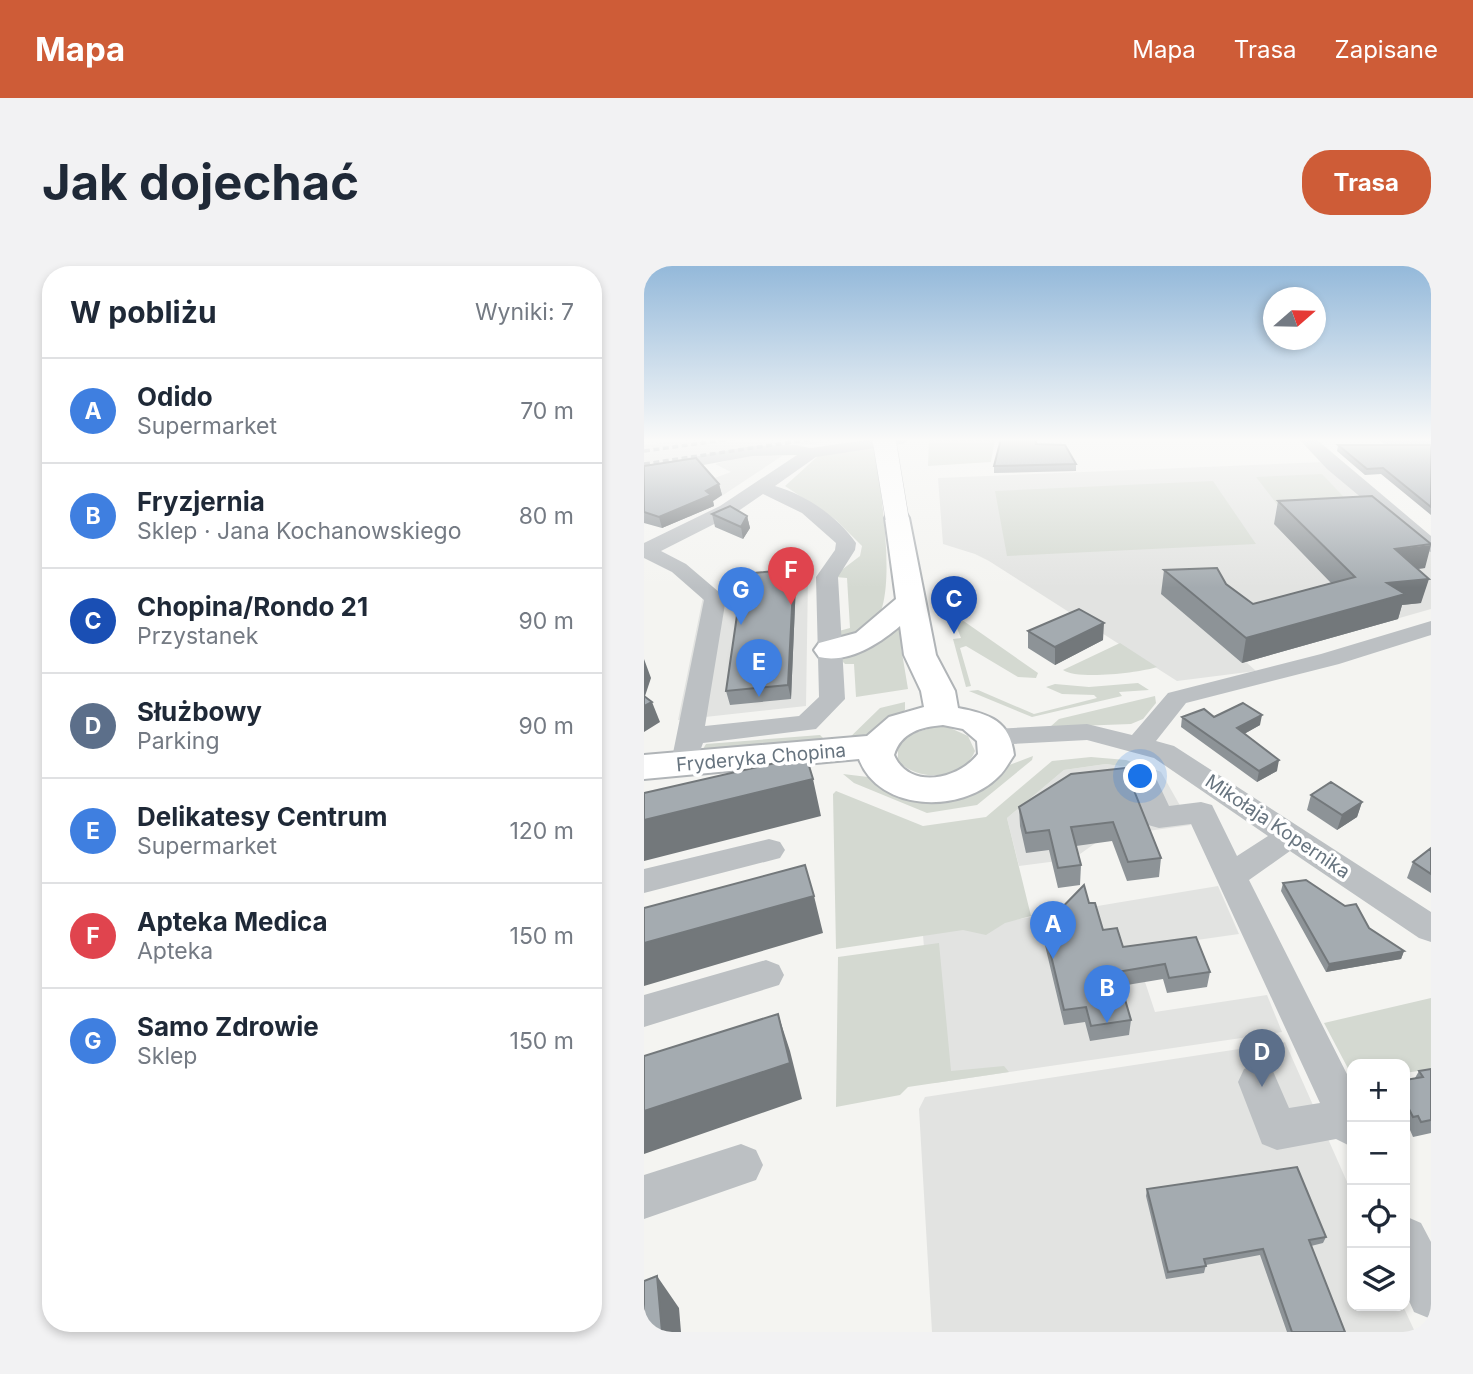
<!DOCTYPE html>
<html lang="pl">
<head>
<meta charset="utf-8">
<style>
  :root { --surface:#fff; --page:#f2f2f3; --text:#1f2937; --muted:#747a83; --line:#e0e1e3; --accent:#ce5c37 }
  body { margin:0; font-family:Inter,sans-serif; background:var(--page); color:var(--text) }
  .controls { position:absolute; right:21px; bottom:21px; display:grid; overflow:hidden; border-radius:14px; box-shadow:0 4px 10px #0003 }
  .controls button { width:63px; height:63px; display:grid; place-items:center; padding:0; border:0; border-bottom:2px solid var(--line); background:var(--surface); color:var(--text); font:35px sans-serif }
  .compass { position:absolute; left:619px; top:21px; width:63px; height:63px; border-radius:50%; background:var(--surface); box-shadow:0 4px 10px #0003; rotate:70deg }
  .you { position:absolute; left:497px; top:511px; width:24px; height:24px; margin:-18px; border:5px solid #fff; border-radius:50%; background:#1a73e8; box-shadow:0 0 0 10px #1a73e833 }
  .badge { display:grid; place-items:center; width:46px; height:46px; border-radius:50%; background:var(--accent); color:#fff; font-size:23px; font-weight:700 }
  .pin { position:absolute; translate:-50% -58px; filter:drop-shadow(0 2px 4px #0008) }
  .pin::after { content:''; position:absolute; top:37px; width:24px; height:21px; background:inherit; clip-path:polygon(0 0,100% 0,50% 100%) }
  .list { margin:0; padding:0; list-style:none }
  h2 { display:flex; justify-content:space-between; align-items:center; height:91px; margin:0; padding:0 28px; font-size:30px }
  h2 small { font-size:23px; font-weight:400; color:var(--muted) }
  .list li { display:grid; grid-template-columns:46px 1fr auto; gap:21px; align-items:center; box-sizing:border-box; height:105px; padding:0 28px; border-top:2px solid var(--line) }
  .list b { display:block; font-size:26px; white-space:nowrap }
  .list p { margin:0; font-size:23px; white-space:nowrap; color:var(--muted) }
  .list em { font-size:23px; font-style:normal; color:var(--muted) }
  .icon { flex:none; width:38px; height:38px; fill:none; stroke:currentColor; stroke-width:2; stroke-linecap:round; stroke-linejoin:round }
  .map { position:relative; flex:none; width:787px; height:1066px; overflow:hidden; border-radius:28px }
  header { display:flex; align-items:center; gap:42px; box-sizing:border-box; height:98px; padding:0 35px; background:var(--accent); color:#fff }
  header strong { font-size:33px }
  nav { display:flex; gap:38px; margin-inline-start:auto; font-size:24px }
  .intro { display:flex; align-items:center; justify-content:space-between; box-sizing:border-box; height:168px; padding:0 42px }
  h1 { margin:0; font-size:49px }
  .button { padding:18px 32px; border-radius:28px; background:var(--accent); color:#fff; font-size:24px; font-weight:700 }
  main { display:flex; gap:42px; padding:0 42px }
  aside { flex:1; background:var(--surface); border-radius:28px; box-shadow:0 4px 10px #0003 }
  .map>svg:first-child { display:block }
  .built { fill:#e2e3e1 }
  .green { fill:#d4d9d1 }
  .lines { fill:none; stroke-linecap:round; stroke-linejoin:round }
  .major-casing { stroke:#b0b4b7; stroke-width:4 }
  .minor { fill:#bcc0c3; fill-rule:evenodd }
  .major { fill:#fff; fill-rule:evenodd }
  .rail { stroke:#9ea4a8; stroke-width:3.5; stroke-dasharray:6 3.5; stroke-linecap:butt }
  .major-bridge-casing { stroke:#b0b4b7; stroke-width:24; stroke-linecap:butt }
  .major-bridge { stroke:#fff; stroke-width:23 }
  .wall { fill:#8d9397 }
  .shaded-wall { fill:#73787b }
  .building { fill:#a4abb0; stroke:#73787b; stroke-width:2 }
  .labels { text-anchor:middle; stroke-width:7; stroke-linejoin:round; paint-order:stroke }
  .street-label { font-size:19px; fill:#67747f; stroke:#fff }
</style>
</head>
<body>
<header>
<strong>Mapa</strong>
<nav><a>Mapa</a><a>Trasa</a><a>Zapisane</a></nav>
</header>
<div class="intro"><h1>Jak dojechać</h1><a class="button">Trasa</a></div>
<main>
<aside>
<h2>W pobliżu<small>Wyniki: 7</small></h2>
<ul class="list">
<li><span class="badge" style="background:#3f7fe0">A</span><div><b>Odido</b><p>Supermarket</p></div><em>70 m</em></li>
<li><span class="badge" style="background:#3f7fe0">B</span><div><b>Fryzjernia</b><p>Sklep · Jana Kochanowskiego</p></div><em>80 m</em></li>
<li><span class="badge" style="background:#1a4fb4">C</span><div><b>Chopina/Rondo 21</b><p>Przystanek</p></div><em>90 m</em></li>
<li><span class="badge" style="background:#5c6f8a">D</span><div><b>Służbowy</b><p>Parking</p></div><em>90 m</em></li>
<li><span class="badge" style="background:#3f7fe0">E</span><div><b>Delikatesy Centrum</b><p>Supermarket</p></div><em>120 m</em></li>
<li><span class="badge" style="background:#e0444e">F</span><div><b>Apteka Medica</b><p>Apteka</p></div><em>150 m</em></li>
<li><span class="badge" style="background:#3f7fe0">G</span><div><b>Samo Zdrowie</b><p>Sklep</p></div><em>150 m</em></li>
</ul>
</aside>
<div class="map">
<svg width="787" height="1066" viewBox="0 0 787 1066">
  <rect width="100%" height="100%" fill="#f4f4f1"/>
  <path class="built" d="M50,173H203L0,202V179Z
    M109,187L138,190L46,251L16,242L10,234L87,206L71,198Z
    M680,196L787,285V343L602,396L612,405L533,415L345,295L331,288L299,278L294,212Z
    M164,311L162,440L34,454L59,331L91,317Z
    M462,498L517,506L547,559L460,571L429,593L375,600L363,552L420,504Z
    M574,620L595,668L490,683L511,746L623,729L638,766L291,817L279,669Z
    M641,776L708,927V1040H759L771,1066H288L275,843L281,831Z"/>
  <path class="green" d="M285,173H351L347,196L284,200Z
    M232,181C234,219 257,333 228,360C220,367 208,371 199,376L195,365L206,362L203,312L191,311V309L216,290L218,280L192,254L141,220L174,190Z
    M678,208L714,246L642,250L612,211Z
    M569,215L612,278L363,290L351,225Z
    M290,331L311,349L394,407L392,412L374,411L322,380L316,382L327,420L322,421L309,373L317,372L313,362H306L300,347L289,334Z
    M257,354V381L264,423L212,431L210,398H201L197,394L229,381Z
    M476,377L513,401C495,407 433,414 419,404Z
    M494,417L505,424L475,426L478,430L388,451L325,425L334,424L390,448L453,432L450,429L418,428L402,421L411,418L445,421Z
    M511,430L512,437L499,453L487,458L406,461L415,453Z
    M261,436V444L224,471L199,478L236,442Z
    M291,461H304L324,470L331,485C319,515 274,516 254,495V479L266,468Z
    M176,469L179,472L175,475L61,486L59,483L62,478Z
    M389,490L388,494L333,539L283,547L210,517L199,508L224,511L248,525L360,501Z
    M447,491L482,494L517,506L462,498L420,504L363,552L387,650L361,657L342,669L319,664L192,683L189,528L192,525L279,560L342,551L408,495Z
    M295,677L307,805L360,800L365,806L264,821L256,829L192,841L194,691Z
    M787,732V803L761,807V798H708V810L680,757Z"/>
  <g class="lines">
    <g class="major-casing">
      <path id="major" d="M253,245L262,247L265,252L292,389L311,425L314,442C346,448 366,455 370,489C365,496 361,505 354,511C317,548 235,546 215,493L0,513V489L223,470L245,451L280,441L277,425L260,389L256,360C235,378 204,398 175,391L170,384L175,377L212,367L252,333L241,252L244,247ZM299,459L319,463L333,475L334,488C314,514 265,524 250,489C257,466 277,461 299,459Z"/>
    </g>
    <path class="minor" d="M229,173H266L258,178L172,191L131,220C162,229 193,250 212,277L211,284L194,311L201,433L172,463L59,477L53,493L43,496L33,493L29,487L60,334L28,306L0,292V277L76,240L153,189L108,190L0,210V200L108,180L150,179L167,182ZM119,228L158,247L192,277L191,284L172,311L175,431L155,450L61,460L82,332L42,298L17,285L90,248Z
      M655,173H672L787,270V286L780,284L683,203Z
      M733,173H787V182L741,178Z
      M787,355V369L695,398L542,437L512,475L530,480L787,646V676L775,672L646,585L605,614L708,818V881L692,873L633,884L618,878L594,816L600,803L614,798L628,803L645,842L676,837L547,558L515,562L504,559L486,517L491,510L501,508L511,510L525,540L557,536L568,539L593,590L624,570L510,492L443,474L350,479L340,477L336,471L340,465L350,463L443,458L488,469L524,427L677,388Z
      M125,573L136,576L141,584L136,592L0,627V603Z
      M122,694L135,699L140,709L135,719L0,761V729Z
      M97,878L112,884L119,899L112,914L0,953V909Z
      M761,950L777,957L787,976V1053L770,1046L761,1026Z"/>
    <use href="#major" class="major"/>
    <path class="rail" d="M0,185L88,173
      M0,198L169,173"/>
    <g class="major-bridge-casing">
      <path id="major-bridge" d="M240,173L253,252"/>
    </g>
    <use href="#major-bridge" class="major-bridge"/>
  </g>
  <path class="wall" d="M393,178L432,198V205L350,207V200Z
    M694,179H787V249L737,208L721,209L693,185Z
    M0,200L75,218L78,229L69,235L70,240L18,262L0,257Z
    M634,235L781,302L774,303L777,337L758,339L754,353L598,397L517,328L520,304L582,318L609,338L687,317L630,258Z
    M68,248L103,250L106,262L99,273L71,261Z
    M150,303L152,316L147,433L86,439L82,425Z
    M384,365L459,374L411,399L384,382Z
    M538,451H570L616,459L600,468L633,505L613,516L537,461Z
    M427,508L517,592L515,611L483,615L468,575L432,580L437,599L436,619L414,622L405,584L382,587L376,560L375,541Z
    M667,529L718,536L713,551L693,564L663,544Z
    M787,582V627L763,612L769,596Z
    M639,617L725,662L760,685L757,693L682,706L637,625Z
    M445,637L459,664L479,681L566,706L563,721L523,727L519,713L477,720L487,754L485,769L446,775L441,756L420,759L400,675V660Z
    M787,803V867L769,871L766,864L761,865V814L771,812L775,805Z
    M503,923L682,971L679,977L667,980L701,1066H643L616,989L562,999L560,1007L522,1013L502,930Z"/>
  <path class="shaded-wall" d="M75,218L78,229L69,235L70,240L18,262L15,251Z
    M103,250L106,262L99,273L97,261Z
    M787,279L781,302L744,306L751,283Z
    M150,303L152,316L147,433L144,419Z
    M785,313L777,337L758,339L754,353L598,397L602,372L743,317Z
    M460,357L459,374L411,399V381Z
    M0,393L7,412L0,433Z
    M8,436L16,456L0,466V440Z
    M618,449L616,459L591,473L593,462Z
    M635,494L633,505L613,516L615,505Z
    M169,513L177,550L0,595V554Z
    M718,536L713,551L693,564L698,549Z
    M170,630L179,667L0,720V677Z
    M760,685L757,693L682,706L685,698Z
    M134,748L146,785L158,833L0,888V845Z
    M13,1010L35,1042L37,1066H18Z"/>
  <path class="building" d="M357,173H392V178L421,179L432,198L350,200Z
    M694,179H787V241L739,202L723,203Z
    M52,192L75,218L62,225L67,229L15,251L0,246V200Z
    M728,230L787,278L751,283L785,313L743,317L761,328L602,372L520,304L573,302L582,318L609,338L711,311L634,235Z
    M86,240L103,250L97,261L68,248Z
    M150,303L144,419L82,425L99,308Z
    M435,343L460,357L411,381L384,365Z
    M0,430L8,436L0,440Z
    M599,437L618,449L593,462L635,494L615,505L538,451L560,443L570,451Z
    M162,490L169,513L0,554V527Z
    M481,502L517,592L484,596L469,556L427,561L437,599L414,602L405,564L382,567L375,541L427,508Z
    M687,516L718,536L698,549L667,529Z
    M787,582V608L769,596Z
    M161,599L170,630L0,677V642Z
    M662,614L701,640L712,638L725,662L760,685L685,698L639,617Z
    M440,619L445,637H451L459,664L473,662L479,681L552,671L566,706L525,712L521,698L473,706L487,754L447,760L442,741L420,744L400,660Z
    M134,748L146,797L0,845V790Z
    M787,803V854L777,856L774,850L769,851L761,835V814L779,811L775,805Z
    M653,901L682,971L665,974L701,1066H648L619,983L560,993L562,1000L524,1006L503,923Z
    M13,1010L18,1066H0V1015Z"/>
  <linearGradient id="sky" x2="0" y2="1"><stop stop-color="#94b9da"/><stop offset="0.54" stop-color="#fafaf9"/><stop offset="1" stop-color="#fafaf9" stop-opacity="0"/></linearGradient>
  <rect width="787" height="322" fill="url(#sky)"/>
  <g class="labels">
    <g class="street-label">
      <text transform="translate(117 491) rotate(-5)" y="7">Fryderyka Chopina</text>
      <text transform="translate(634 560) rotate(34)" y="7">Mikołaja Kopernika</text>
    </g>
  </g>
</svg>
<div class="controls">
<button>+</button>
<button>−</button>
<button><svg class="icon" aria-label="locate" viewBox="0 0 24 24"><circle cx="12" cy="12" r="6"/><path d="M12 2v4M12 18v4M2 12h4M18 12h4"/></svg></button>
<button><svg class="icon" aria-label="layers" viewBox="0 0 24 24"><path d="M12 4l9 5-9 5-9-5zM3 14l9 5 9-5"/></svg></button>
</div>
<svg class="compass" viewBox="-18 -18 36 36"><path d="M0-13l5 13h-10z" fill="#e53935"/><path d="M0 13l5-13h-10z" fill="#747a83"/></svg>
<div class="you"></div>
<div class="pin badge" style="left:409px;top:693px;background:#3f7fe0">A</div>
<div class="pin badge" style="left:463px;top:757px;background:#3f7fe0">B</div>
<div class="pin badge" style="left:310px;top:368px;background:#1a4fb4">C</div>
<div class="pin badge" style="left:618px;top:821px;background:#5c6f8a">D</div>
<div class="pin badge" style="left:115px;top:431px;background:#3f7fe0">E</div>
<div class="pin badge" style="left:147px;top:339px;background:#e0444e">F</div>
<div class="pin badge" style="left:97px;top:359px;background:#3f7fe0">G</div>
</div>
</main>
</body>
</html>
